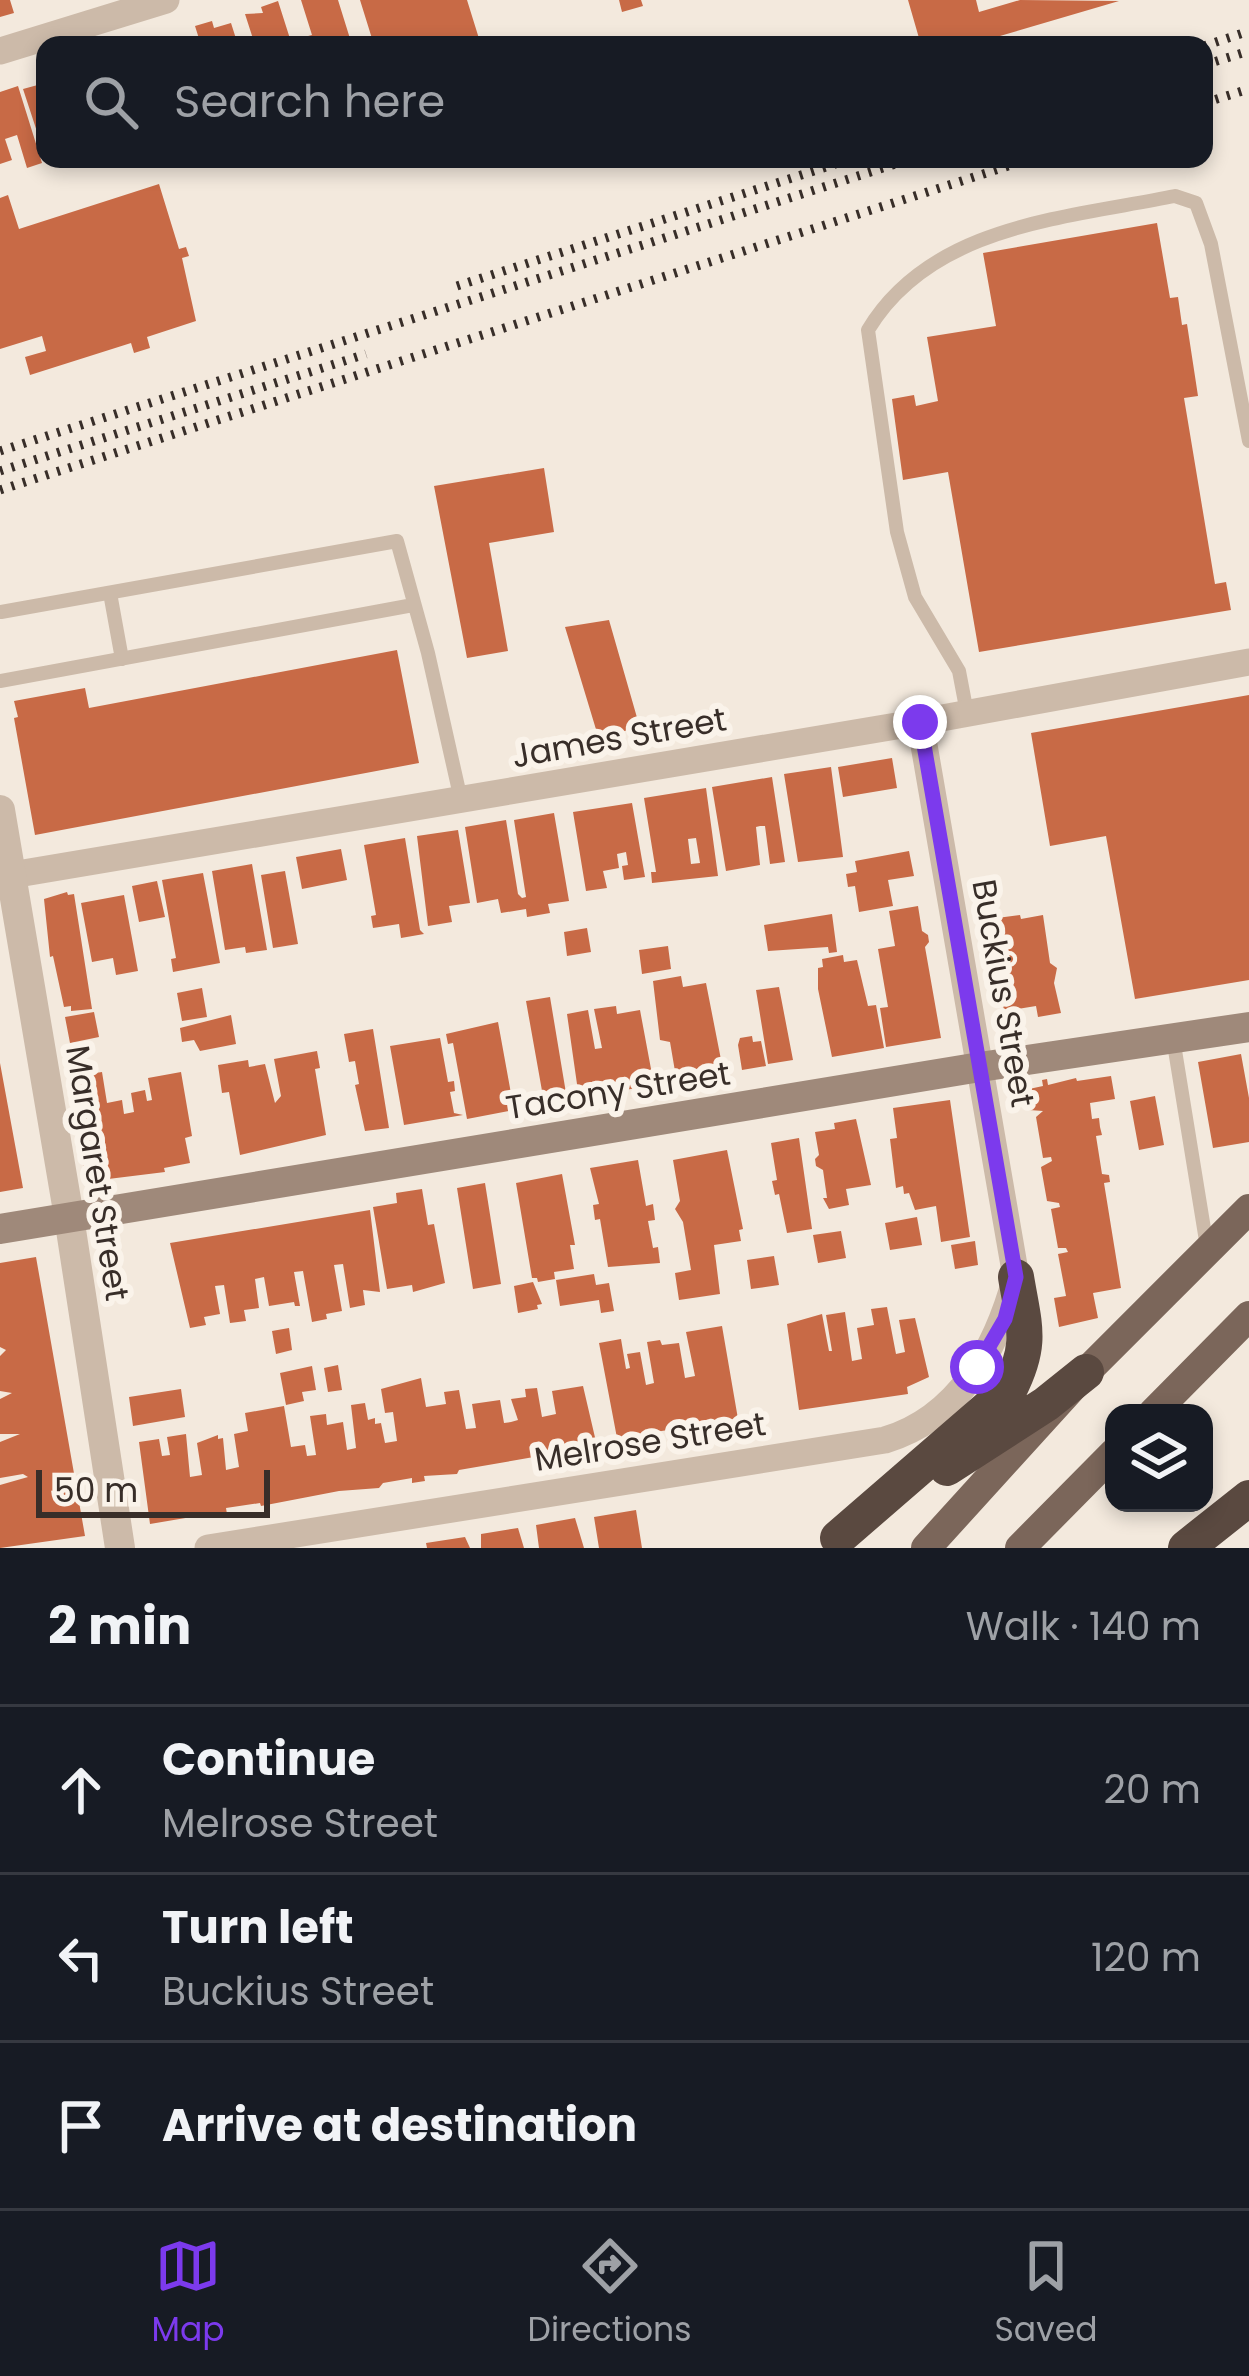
<!DOCTYPE html>
<html lang="en">
<head>
<meta charset="utf-8">
<style>
  :root { --surface:#171b24; --page:#242831; --text:#f1f3f6; --muted:#9ea1a6; --line:#363941; --accent:#7c3aed }
  body { margin:0; font-family:Poppins,sans-serif; background:var(--page); color:var(--text) }
  .controls { position:absolute; right:36px; bottom:36px; display:grid; overflow:hidden; border-radius:24px; box-shadow:0 6px 18px #0003 }
  .controls button { width:108px; height:108px; display:grid; place-items:center; padding:0; border:0; border-bottom:3px solid var(--line); background:var(--surface); color:var(--text); font:60px sans-serif }
  .scale { position:absolute; left:36px; bottom:30px; width:234px; box-sizing:border-box; padding-left:12px; border:6px solid #382e29; border-top:0; font-size:33px; line-height:42px; white-space:nowrap; color:#382e29; -webkit-text-stroke:9px #faf3ea; paint-order:stroke }
  .stop { position:absolute; width:36px; height:36px; margin:-27px; border:9px solid #7c3aed; border-radius:50%; background:#fff }
  .stop.end { background:#7c3aed; border-color:#fff; box-shadow:0 3px 12px #0008 }
  .list { margin:0; padding:0; list-style:none }
  h2 { display:flex; justify-content:space-between; align-items:center; height:156px; margin:0; padding:0 48px; font-size:51px }
  h2 small { font-size:39px; font-weight:400; color:var(--muted) }
  .list li { display:grid; grid-template-columns:78px 1fr auto; gap:36px; align-items:center; box-sizing:border-box; height:168px; padding:0 48px; border-top:3px solid var(--line) }
  .list b { display:block; font-size:45px; white-space:nowrap }
  .list p { margin:0; font-size:39px; white-space:nowrap; color:var(--muted) }
  .list em { font-size:39px; font-style:normal; color:var(--muted) }
  .icon { flex:none; width:66px; height:66px; fill:none; stroke:currentColor; stroke-width:2; stroke-linecap:round; stroke-linejoin:round }
  .map { position:relative; flex:none; width:1249px; height:1548px; overflow:hidden }
  .search { position:absolute; background:var(--surface); box-shadow:0 6px 18px #0003; left:36px; right:36px; top:36px; height:132px; display:flex; align-items:center; gap:30px; box-sizing:border-box; padding:0 42px; border-radius:24px; color:var(--muted); font-size:45px }
  .sheet { height:660px; background:var(--surface) }
  nav { display:flex; justify-content:space-around; align-items:center; box-sizing:border-box; height:168px; border-top:3px solid var(--line); background:var(--surface); font-size:33px; color:var(--muted) }
  nav a { display:grid; justify-items:center; gap:6px }
  nav .on { color:var(--accent) }
  .map>svg:first-child { display:block }
  .building { fill:#c86a46; fill-rule:evenodd }
  .lines { fill:none; stroke-linecap:round; stroke-linejoin:round }
  .service { stroke:#ccbaa9; stroke-width:14 }
  .minor { stroke:#ccbaa9; stroke-width:27 }
  .tertiary { stroke:#ccbaa9; stroke-width:30 }
  .secondary { stroke:#9f897a; stroke-width:30 }
  .primary { stroke:#7b665a; stroke-width:30 }
  .motorway { stroke:#5a4940; stroke-width:36 }
  .rail { stroke:#382e29; stroke-width:9; stroke-dasharray:3 9; stroke-linecap:butt }
  .route { stroke:#7c3aed; stroke-width:15 }
  .labels { text-anchor:middle; stroke-width:12; stroke-linejoin:round; paint-order:stroke }
  .street-label { font-size:33px; fill:#382e29; stroke:#faf3ea }
</style>
</head>
<body>
<div class="map">
<svg width="1249" height="1548" viewBox="0 0 1249 1548">
  <rect width="100%" height="100%" fill="#f3e9dd"/>
  <path class="building" d="M0,0H10L14,13L0,17Z
    M301,0H338L352,45H303L300,38L312,35Z
    M360,0H467L481,45H374Z
    M619,0H641L643,6L622,12Z
    M908,0H976L979,12L1020,0L1119,1L969,45H921Z
    M278,1L292,45H255L245,14L263,13L261,7Z
    M212,21L214,28L231,23L238,45H201L195,26Z
    M169,36L170,41L187,36L190,45H154L153,41Z
    M45,83V153H44L23,89Z
    M18,86L42,163L27,168L17,135L5,139L12,160L0,164V92Z
    M159,184L179,249L186,247L189,256L182,258L196,321L147,337L150,348L134,353L131,343L30,375L25,357L46,351L42,336L0,349V198L8,195L19,229Z
    M1157,223L1170,298L1178,297L1182,325L1187,324L1198,396L1184,398L1215,584L1226,582L1231,610L979,652L948,472L903,480L892,399L914,395L916,406L938,401L927,337L996,326L983,253Z
    M544,468L554,532L489,543L508,651L467,658L434,486Z
    M609,620L640,728L598,736L565,627Z
    M397,650L419,763L35,835L14,718L18,717L14,701L85,688L89,708Z
    M1249,695V980L1135,999L1106,836L1050,846L1031,733Z
    M892,758L897,788L843,797L838,767Z
    M831,767L843,857L798,862L784,774Z
    M772,777L785,862L770,864L765,826H760L756,827L760,865L726,871L712,787Z
    M706,788L718,876L652,883L651,872H656L644,798ZM696,838L700,863L691,864L688,839Z
    M632,803L645,877L624,880L622,866L628,865L626,852L617,854L619,868L603,871L607,888L586,891L573,812Z
    M554,813L569,901L548,904L550,913L527,917L526,909L501,913L498,899L477,903L465,827L506,820L518,894L522,898L526,897L514,820Z
    M458,830L470,903L449,906L452,922L428,926L417,836Z
    M405,838L420,930L424,934L401,938L399,924L373,928L371,916L376,915L364,845Z
    M341,849L347,880L302,889L296,857Z
    M909,851L914,876L888,880L893,906L859,912L855,886L848,887L846,874L857,872L855,861Z
    M252,864L267,950L246,953L245,947L225,950L212,871Z
    M285,871L298,944L273,948L261,875Z
    M203,873L220,963L173,972L171,959L176,958L162,880Z
    M157,881L165,917L139,922L132,886Z
    M67,892L68,895L74,894L92,1009L71,1011V1006L64,1007L53,956L50,957L44,899Z
    M124,895L138,971L116,975L113,958L92,962L81,903Z
    M918,906L922,931L928,935L929,942L925,947L941,1038L886,1047L880,1008L888,1007L878,949L895,946L889,911Z
    M832,914L837,952L829,953L828,947L768,951L764,925Z
    M1020,915L1021,919L1043,915L1050,963L1057,968L1054,983L1061,1013L1038,1017L1036,1006L1004,1011L995,954L1001,953L1002,945L997,918Z
    M587,928L591,952L567,956L564,932Z
    M668,946L671,969L642,974L639,950Z
    M843,955L844,962L857,960L868,1006L876,1005L884,1048L832,1057L818,989V968L823,967L822,959Z
    M681,976L683,987L706,983L724,1075L677,1083L670,1042L660,1040L653,981Z
    M779,987L793,1060L768,1064L756,990Z
    M202,988L207,1017L182,1021L177,993Z
    M550,997L567,1099L553,1105L544,1102L526,1001Z
    M616,1006L617,1014L640,1010L654,1085L579,1098L567,1014L588,1010L595,1049L602,1048L594,1009Z
    M94,1012L99,1037L70,1043L65,1017Z
    M231,1015L236,1044L200,1051L194,1040L182,1042L180,1028Z
    M498,1022L514,1110L467,1119L453,1043L448,1044L446,1034Z
    M373,1029L389,1128L365,1131L355,1085L359,1084L355,1061L349,1062L344,1034Z
    M752,1036L753,1042L761,1041L766,1066L742,1070L738,1045L740,1038Z
    M440,1038L448,1082L454,1081L455,1091L450,1092L454,1113L463,1115L404,1125L390,1046Z
    M317,1051L320,1068L315,1069L326,1135L240,1155L229,1092L222,1093L218,1065L248,1060L249,1067L265,1064L275,1103L281,1096L274,1059Z
    M1241,1054L1249,1098V1142L1213,1148L1198,1062Z
    M0,1063L23,1188L0,1192Z
    M102,1072L107,1103L122,1100L124,1114L134,1112L131,1093L145,1090L147,1101L152,1100L148,1078L181,1072L192,1136L185,1138L190,1163L164,1168L165,1172L92,1181L90,1170L84,1171L82,1156L89,1154L76,1076Z
    M1111,1076L1115,1099L1090,1103L1092,1119L1099,1118L1100,1127L1102,1135L1096,1136L1102,1174L1109,1175L1110,1182L1104,1183L1121,1288L1093,1293L1098,1318L1059,1327L1054,1298L1066,1296L1058,1254L1068,1252L1066,1248H1058L1051,1209L1060,1207L1059,1203L1047,1201L1041,1167L1052,1161L1051,1157L1043,1158L1036,1117L1043,1111L1029,1110L1027,1093L1029,1089L1043,1086L1042,1080L1047,1079L1048,1085L1076,1078L1077,1081Z
    M1155,1096L1164,1145L1139,1150L1130,1101Z
    M950,1100L970,1237L941,1242L936,1206L915,1210L909,1193L904,1194L903,1186L896,1188L890,1139L897,1138L893,1108Z
    M856,1119L871,1185L846,1189L849,1205L829,1209L823,1198H827L823,1170L816,1166L815,1159L819,1155L815,1132L835,1129L834,1123Z
    M799,1138L812,1229L787,1233L779,1194L775,1195L772,1181L777,1180L771,1143Z
    M727,1150L743,1229L739,1230L741,1241L714,1245L720,1294L679,1300L675,1273L691,1270L683,1222L675,1209L680,1201L673,1160Z
    M638,1160L646,1206L653,1204L655,1220L648,1221L653,1248L658,1247L660,1263L608,1267L600,1219L595,1220L593,1205L599,1204L590,1168Z
    M562,1174L575,1245H570L574,1269L554,1272L555,1279L538,1282L537,1278H532L516,1183Z
    M485,1183L501,1284L473,1289L457,1188Z
    M422,1189L428,1225L434,1224L445,1283L413,1292L412,1285L387,1289L373,1207L397,1203L396,1193Z
    M370,1210L380,1292L363,1290L365,1305L350,1308L343,1264L334,1265L342,1311L326,1314L327,1319L312,1322L303,1271L294,1272L300,1306H295L294,1302L269,1306L264,1277L255,1279L259,1308L244,1310L246,1321L230,1323L224,1285L215,1286L220,1314L204,1317L206,1325L190,1328L170,1243Z
    M917,1217L922,1245L890,1250L885,1223Z
    M841,1231L846,1258L818,1263L813,1235Z
    M975,1241L978,1265L955,1269L951,1245Z
    M774,1256L779,1285L751,1289L747,1260Z
    M36,1257L85,1536L0,1548V1485L28,1477L23,1474L0,1478V1442L20,1434H0V1399L12,1393L0,1391V1356L6,1350L0,1347V1263Z
    M594,1274L596,1285L609,1283L614,1311L601,1313L599,1300L560,1306L556,1280Z
    M533,1282L542,1304L537,1305L538,1309L518,1313L514,1286Z
    M887,1307L896,1354L905,1352L899,1320L915,1318L929,1377L907,1387L908,1394L799,1410L787,1324L822,1314L829,1351H832L826,1315L845,1312L852,1361L862,1359L857,1328L874,1325L871,1309Z
    M722,1326L738,1419L617,1438L599,1343L621,1339L626,1369L630,1368L627,1354L640,1352L646,1385L654,1383L647,1342L660,1340L662,1345L679,1343L685,1378L695,1376L686,1332Z
    M289,1328L292,1350L276,1354L272,1331Z
    M338,1365L342,1390L328,1392L324,1368Z
    M312,1366L316,1390L302,1392L304,1401L286,1405L280,1373Z
    M421,1378L426,1407L446,1404L444,1392L459,1390L466,1429L476,1428L472,1404L500,1400L504,1423L511,1422L518,1420L511,1399L526,1397L525,1389L537,1388L542,1417L556,1414L552,1391L583,1386L597,1446L459,1470L457,1474L424,1476L425,1481L412,1483V1478L383,1483L379,1488L339,1491L261,1506L260,1503L226,1508L227,1514L222,1515L221,1512L150,1524L139,1442L159,1439L162,1456L170,1455L167,1437L186,1434L190,1477L202,1475L197,1443L218,1435V1439L223,1438L226,1470L239,1467L234,1434L248,1431L245,1413L284,1406L291,1447L305,1445L307,1456L316,1455L310,1416L326,1414L327,1425L343,1422L347,1450L356,1448L351,1405L365,1403L368,1420L375,1418V1424L381,1423L385,1443L397,1441L393,1412L385,1413L381,1389Z
    M181,1389L185,1417L133,1426L129,1397Z
    M636,1510L642,1548H599L594,1517Z
    M575,1518L584,1548H539L536,1525Z
    M518,1528L524,1548H481V1534Z
    M465,1537L470,1548H427L426,1543Z"/>
  <g class="lines">
    <path class="service" d="M110,593L122,659
      M1,612L397,541L428,653L461,800
      M0,681L413,605
      M967,713L959,671L915,597L897,532L868,330C931,225 1066,218 1175,196L1196,203L1211,244L1249,441
      M1173,1038L1207,1247"/>
    <path class="minor" d="M0,51L166,0
      M0,877L920,722L1249,662
      M208,1548L885,1440C959,1418 997,1348 1016,1277L920,722"/>
    <path class="tertiary" d="M0,810L69,1217L120,1548"/>
    <path class="secondary" d="M0,1229L980,1067L1249,1027"/>
    <path class="primary" d="M1153,1413L1249,1316
      M926,1548L1086,1372L1249,1209
      M1020,1548L1114,1453"/>
    <path class="motorway" d="M947,1468L1046,1404L1086,1372
      M838,1538L1009,1390C1033,1343 1024,1326 1016,1277
      M1186,1548L1249,1498"/>
    <path class="rail" d="M1204,46L1249,31
      M1204,65L1249,51
      M1204,103L1249,89
      M457,286L851,159
      M0,451L911,159
      M0,471L366,354
      M0,490L1030,159"/>
  </g>
  <g class="lines">
    <path class="route" d="M920,722L1016,1277L1005,1319L977,1367"/>
  </g>
  <g class="labels">
    <g class="street-label">
      <text transform="translate(619 737) rotate(-10)" y="12">James Street</text>
      <text transform="translate(1004 993) rotate(80)" y="12">Buckius Street</text>
      <text transform="translate(618 1090) rotate(-9)" y="12">Tacony Street</text>
      <text transform="translate(98 1173) rotate(81)" y="12">Margaret Street</text>
      <text transform="translate(650 1441) rotate(-9)" y="12">Melrose Street</text>
    </g>
  </g>
</svg>
<div class="controls">
<button><svg class="icon" aria-label="layers" viewBox="0 0 24 24"><path d="M12 4l9 5-9 5-9-5zM3 14l9 5 9-5"/></svg></button>
</div>
<div class="scale">50 m</div>
<div class="stop" style="left:977px;top:1367px"></div>
<div class="stop end" style="left:920px;top:722px"></div>
<div class="search"><svg class="icon" aria-label="search" viewBox="0 0 24 24"><circle cx="10" cy="10" r="6"/><path d="M15 15l6 6"/></svg>Search here</div>
</div>
<section class="sheet">
<h2>2 min<small>Walk · 140 m</small></h2>
<ul class="list">
<li><svg class="icon" aria-label="ahead" viewBox="0 0 24 24"><path d="M12 20V5M6 11l6-6 6 6"/></svg><div><b>Continue</b><p>Melrose Street</p></div><em>20 m</em></li>
<li><svg class="icon" aria-label="left" viewBox="0 0 24 24"><path d="M17 20v-9H6M10 6l-5 5 5 5"/></svg><div><b>Turn left</b><p>Buckius Street</p></div><em>120 m</em></li>
<li><svg class="icon" aria-label="arrive" viewBox="0 0 24 24"><path d="M6 21V4h12l-3 4 3 4H6"/></svg><div><b>Arrive at destination</b></div></li>
</ul>
</section>
<nav>
<a class="on"><svg class="icon" aria-label="map" viewBox="0 0 24 24"><path d="M3 6l6-2 6 2 6-2v14l-6 2-6-2-6 2zM9 4v14M15 6v14"/></svg>Map</a>
<a><svg class="icon" aria-label="directions" viewBox="0 0 24 24"><path d="M12 3l9 9-9 9-9-9zM9 14v-3h6M13 9l2 2-2 2"/></svg>Directions</a>
<a><svg class="icon" aria-label="saved" viewBox="0 0 24 24"><path d="M7 4h10v16l-5-4-5 4z"/></svg>Saved</a>
</nav>
</body>
</html>
